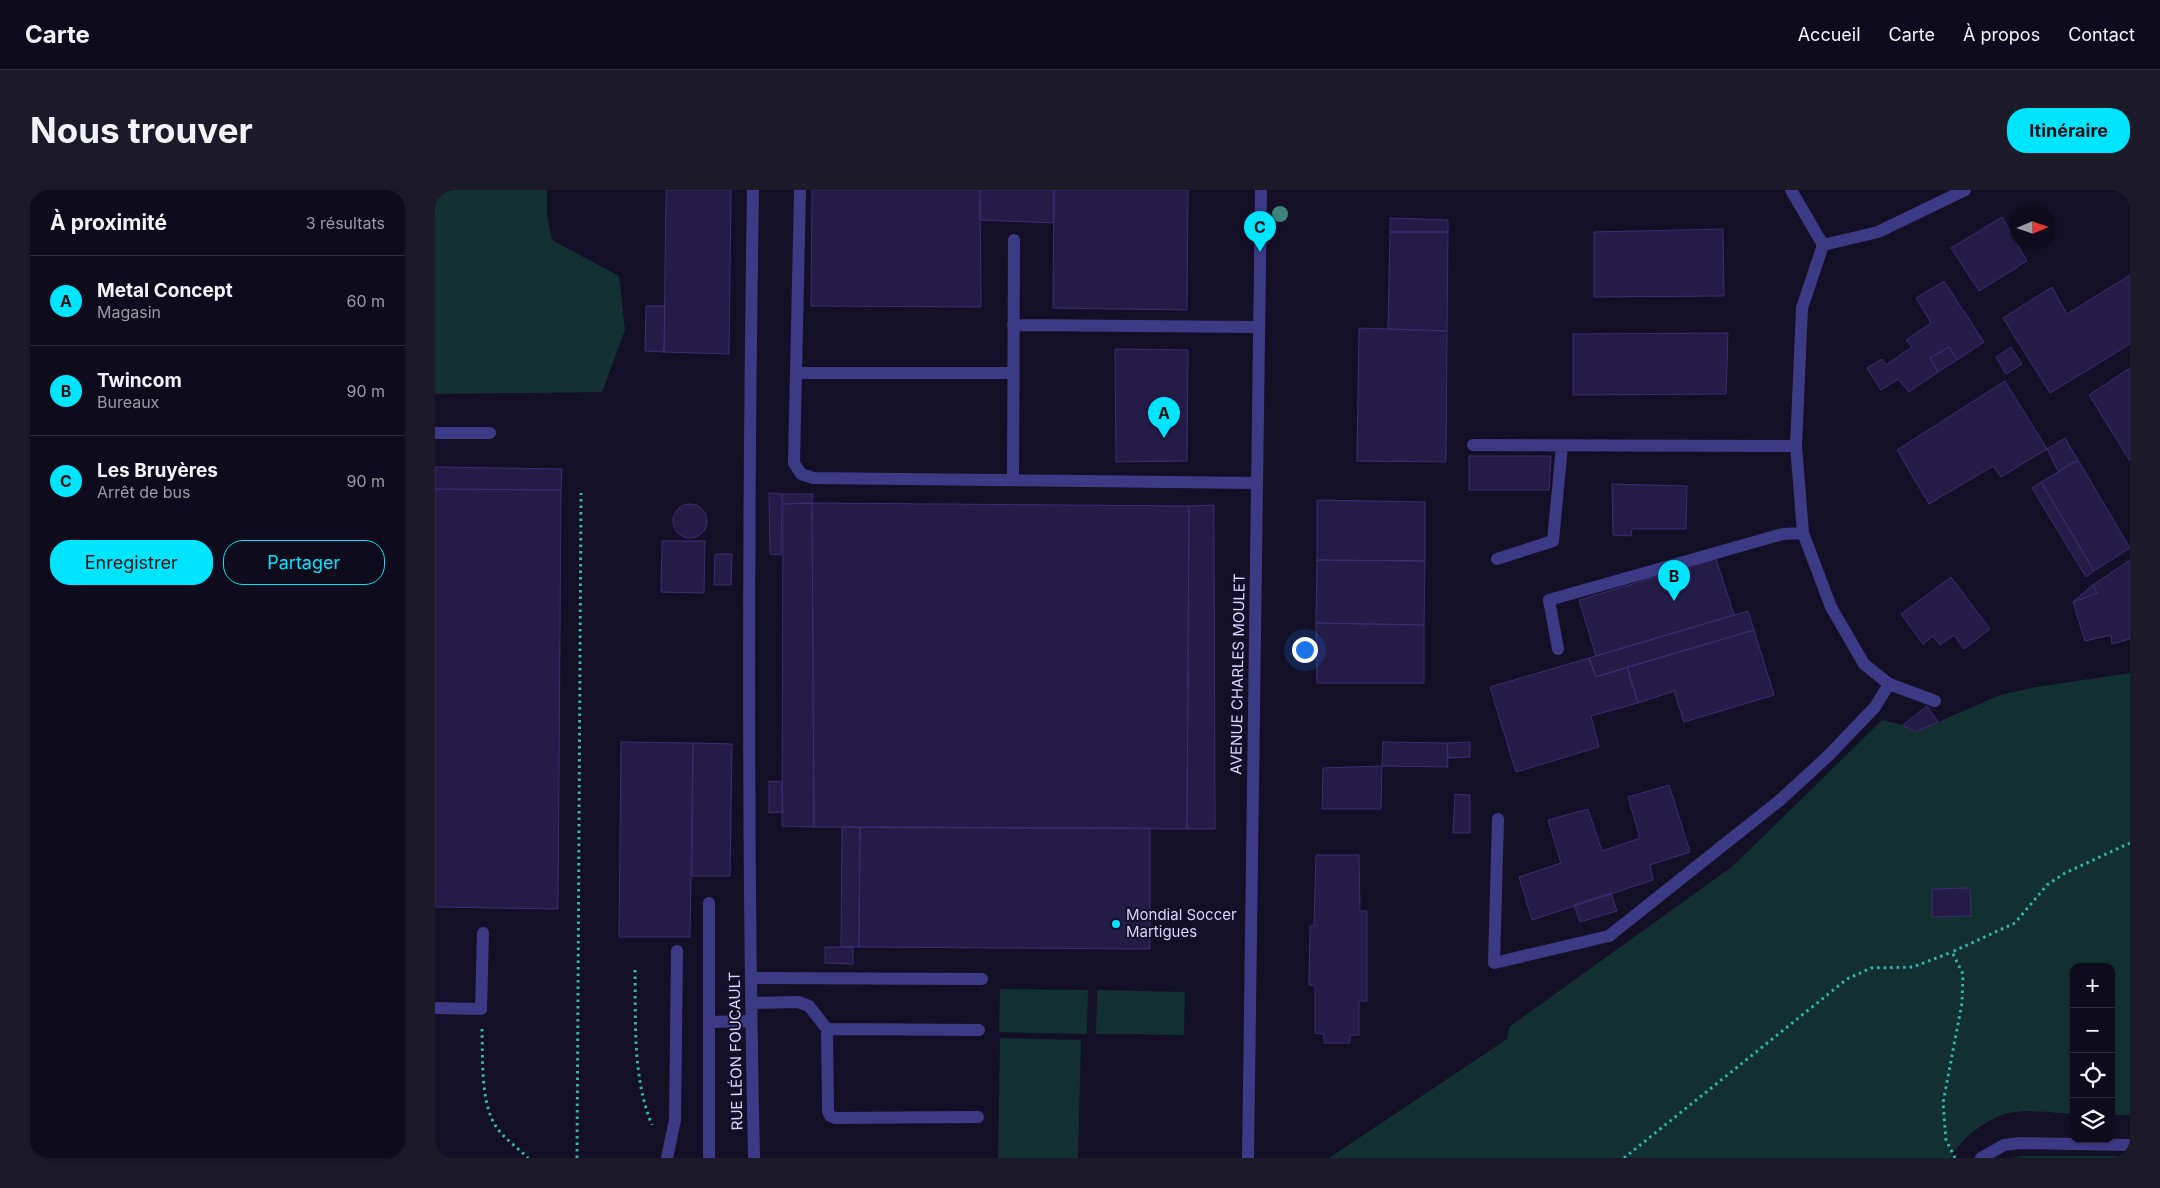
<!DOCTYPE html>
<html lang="fr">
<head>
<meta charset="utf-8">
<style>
  :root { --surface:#0e0b1c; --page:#1c1929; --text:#f1f3f6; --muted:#9b9ba3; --line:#2e2b3b; --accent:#00e5ff }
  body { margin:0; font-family:Inter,sans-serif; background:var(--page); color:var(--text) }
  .controls { position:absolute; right:15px; bottom:15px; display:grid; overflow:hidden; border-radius:10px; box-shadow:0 1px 4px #0004 }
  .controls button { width:45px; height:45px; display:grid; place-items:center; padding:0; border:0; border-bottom:1px solid var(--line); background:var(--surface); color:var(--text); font:25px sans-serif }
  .compass { position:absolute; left:1575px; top:15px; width:45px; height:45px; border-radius:50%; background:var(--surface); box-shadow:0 1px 4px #0004; rotate:88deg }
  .you { position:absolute; left:869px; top:459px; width:18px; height:18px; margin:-12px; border:4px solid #fff; border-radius:50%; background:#1a73e8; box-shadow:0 0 0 8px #1a73e833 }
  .badge { display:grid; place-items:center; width:32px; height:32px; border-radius:50%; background:var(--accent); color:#111; font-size:16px; font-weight:700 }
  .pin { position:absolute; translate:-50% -41px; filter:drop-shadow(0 1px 2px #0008) }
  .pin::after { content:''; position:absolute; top:26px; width:18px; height:15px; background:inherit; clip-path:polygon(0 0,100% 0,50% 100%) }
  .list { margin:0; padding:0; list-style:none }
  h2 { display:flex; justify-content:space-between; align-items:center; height:65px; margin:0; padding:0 20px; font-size:21px }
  h2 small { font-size:16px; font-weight:400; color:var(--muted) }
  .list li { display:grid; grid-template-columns:32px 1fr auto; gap:15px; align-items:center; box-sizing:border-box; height:90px; padding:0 20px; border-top:1px solid var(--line) }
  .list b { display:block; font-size:19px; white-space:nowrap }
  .list p { margin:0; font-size:16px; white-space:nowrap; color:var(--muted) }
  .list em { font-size:16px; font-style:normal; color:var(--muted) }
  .actions { display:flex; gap:10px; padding:15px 20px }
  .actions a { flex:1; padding:11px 0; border:1px solid var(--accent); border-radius:20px; text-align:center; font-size:18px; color:var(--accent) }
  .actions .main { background:var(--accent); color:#111 }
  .icon { flex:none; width:28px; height:28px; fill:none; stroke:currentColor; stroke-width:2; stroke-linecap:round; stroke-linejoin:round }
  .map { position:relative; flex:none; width:1695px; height:968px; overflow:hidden; border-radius:20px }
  header { display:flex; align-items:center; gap:30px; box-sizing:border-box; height:70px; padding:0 25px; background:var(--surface); border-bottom:1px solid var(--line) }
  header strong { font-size:24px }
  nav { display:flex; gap:28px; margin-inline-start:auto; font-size:18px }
  .intro { display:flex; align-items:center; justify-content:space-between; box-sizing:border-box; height:120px; padding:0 30px }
  h1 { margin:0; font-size:35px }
  .button { padding:12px 22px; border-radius:20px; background:var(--accent); color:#111; font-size:18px; font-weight:700 }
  main { display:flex; gap:30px; padding:0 30px }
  aside { flex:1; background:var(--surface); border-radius:20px; box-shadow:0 1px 4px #0004 }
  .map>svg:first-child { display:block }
  .green { fill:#12302f; fill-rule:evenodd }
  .building { fill:#241b47; stroke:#3b2d73 }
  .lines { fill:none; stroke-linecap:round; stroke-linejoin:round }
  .path { stroke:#2fb8b0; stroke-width:3; stroke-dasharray:2.5 4; stroke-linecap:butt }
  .minor { stroke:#3d3a85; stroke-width:12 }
  .tree { fill:#3d827b }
  .poi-dot { fill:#00e5ff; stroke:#130f26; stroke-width:2 }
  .labels { text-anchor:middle; stroke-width:4; stroke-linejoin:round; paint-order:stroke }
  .street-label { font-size:15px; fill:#d9d4ff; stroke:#130f26 }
  .poi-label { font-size:15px; fill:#d9d4ff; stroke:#130f26; text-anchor:start }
</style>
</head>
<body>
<header>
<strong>Carte</strong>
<nav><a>Accueil</a><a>Carte</a><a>À propos</a><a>Contact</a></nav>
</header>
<div class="intro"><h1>Nous trouver</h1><a class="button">Itinéraire</a></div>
<main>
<aside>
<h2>À proximité<small>3 résultats</small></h2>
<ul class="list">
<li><span class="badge">A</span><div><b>Metal Concept</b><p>Magasin</p></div><em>60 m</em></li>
<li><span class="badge">B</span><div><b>Twincom</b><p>Bureaux</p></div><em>90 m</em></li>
<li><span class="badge">C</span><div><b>Les Bruyères</b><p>Arrêt de bus</p></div><em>90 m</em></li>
</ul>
<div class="actions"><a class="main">Enregistrer</a><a>Partager</a></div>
</aside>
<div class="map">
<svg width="1695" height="968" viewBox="0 0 1695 968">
  <rect width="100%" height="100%" fill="#130f26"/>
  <path class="green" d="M0,0H112V25L117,50L184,86L190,140L167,202L0,204Z
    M1695,483V925H1676V777H1639V924C1620,923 1589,919 1573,923C1551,930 1525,948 1516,968H894L1072,849L1074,837L1298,676L1447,530L1468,535L1480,542L1565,505L1601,497ZM1535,698L1536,726H1497V699Z
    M565,799L653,800L652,844L564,842Z
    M662,800L750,802L749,845L661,844Z
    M565,848L646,850L643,968H563Z
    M1585,966H1695V968H1577Z"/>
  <path class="building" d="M231,0H296L294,164L229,162Z
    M377,0H545L546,117L376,116Z
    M545,0H619V33L545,30Z
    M619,0H753L752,120L618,118Z
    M1567,27L1592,71L1544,101L1516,58Z
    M955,28L1013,30V42H955Z
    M1288,39L1289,106L1159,107V42Z
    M955,42H1013L1012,141L953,139Z
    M1695,85V154L1615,203L1568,128L1617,97L1632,124Z
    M1509,91L1549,152L1522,170L1514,157L1495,168L1503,182L1474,202L1463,189L1446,200L1432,178L1447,169L1451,175L1477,157L1471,150L1496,133L1481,108Z
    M211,116H230L229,162L210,161Z
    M924,138L1012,141L1011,272L922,271Z
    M1293,143L1291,204L1138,205V144Z
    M1514,157L1522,170L1503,182L1495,168Z
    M1576,157L1587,174L1571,184L1561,167Z
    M680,159L753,160L752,271L681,272Z
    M1695,178V271L1654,205Z
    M1570,191L1612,259L1566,287L1558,276L1494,314L1462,260Z
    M1630,248L1643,270L1623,281L1612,259Z
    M1034,266H1116L1114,300H1034Z
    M1643,270L1695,358L1659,381L1606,292Z
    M0,277L127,279L126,300L0,299Z
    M1606,292L1659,381L1651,387L1597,298Z
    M1177,294L1252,296L1251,339H1197L1196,346L1178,345Z
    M0,299L126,300L123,719L0,717Z
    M334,303L347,304L346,365L335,364Z
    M347,304H378L377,313L348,314Z
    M882,310L990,312V371L882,370Z
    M377,313L379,637L347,636L348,314Z
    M377,313L754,316L752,639L379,637Z
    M238 331a17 17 0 1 1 34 0a17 17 0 1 1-34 0Z
    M779,315L780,639H752L754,316Z
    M227,351H270L269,403L226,402Z
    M280,364H297L296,395H279Z
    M1281,369L1299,425L1161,466L1144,410Z
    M882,370L990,371L989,435L881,433Z
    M1695,370V449L1677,454L1676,445L1650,451L1638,412L1658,395Z
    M1516,387L1555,439L1529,459L1519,445L1505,455L1498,446L1488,454L1466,424Z
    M1658,395L1662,403L1638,412Z
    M1313,421L1319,440L1161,487L1154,468Z
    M881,433L989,435V493H882Z
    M1319,440L1339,505L1249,532L1239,501L1203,513L1192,477Z
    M1154,468L1161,487L1192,477L1203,513L1156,526L1164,557L1081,582L1055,497Z
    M1492,516L1503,532L1480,542L1468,535Z
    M186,552L258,553L255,747H184Z
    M948,552L1012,553L1013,577L947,576Z
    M1035,552V567L1013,568L1012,553Z
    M258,553L297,554L295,686H257Z
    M947,576L946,619H887L888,578Z
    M334,591L347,592L348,622L334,623Z
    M1234,595L1255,662L1215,675L1218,690L1097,730L1084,687L1126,673L1113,630L1153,619L1167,661L1205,648L1193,607Z
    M1020,604L1035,605V643H1018Z
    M407,637H425L424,757H406Z
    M425,637L715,638V759L424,757Z
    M881,665H924L925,721H932V811H924V845H915V853H889V844L880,843V796L874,795L875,736H879Z
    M1535,698L1536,726L1497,727V699Z
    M1176,703L1182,721L1145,732L1139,715Z
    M390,757H418V774L390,773Z"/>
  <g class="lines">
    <path class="path" d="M200,780C201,832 197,886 217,935
      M47,839C48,868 45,914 62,938C70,949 83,958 93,968
      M142,968L146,303
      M1189,968L1412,789L1436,778L1478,777L1517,762
      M1520,968L1511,950L1508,913L1527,813L1528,784L1517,762L1580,733L1612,695L1630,683L1695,653"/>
    <path class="minor" d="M318,0C313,323 312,645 319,968
      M365,0L359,273L366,284L378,288L822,293
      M1356,0L1388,55L1367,118L1361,256L1368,343L1396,417L1429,474L1454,494L1500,511
      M1388,55L1443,42L1530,0
      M578,135L823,137
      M361,183H578
      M0,243H55
      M1038,255L1361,256
      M578,290L579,50
      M1062,369L1118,351L1127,256
      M1123,459L1114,410L1348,344L1368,343
      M1063,629L1059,773L1174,746L1344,611L1393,566L1440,517L1454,494
      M316,788L547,789
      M316,813L363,812L374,816L392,839L544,840
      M0,818L46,819L48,743
      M274,832L316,831
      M392,839L393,921L395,926L400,928L543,927
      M232,968L240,930L242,761
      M274,968V713
      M813,968L826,0
      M1546,968L1569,955L1585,953L1695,955"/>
  </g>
  <circle class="tree" cx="845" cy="24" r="8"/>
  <circle class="poi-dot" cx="681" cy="734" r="5"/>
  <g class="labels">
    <g class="street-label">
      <text transform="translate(803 484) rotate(-89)" y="5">AVENUE CHARLES MOULET</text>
      <text transform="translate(301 861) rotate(-91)" y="5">RUE LÉON FOUCAULT</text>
    </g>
    <g class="poi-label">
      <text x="691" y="730">Mondial Soccer<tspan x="691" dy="17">Martigues</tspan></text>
    </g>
  </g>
</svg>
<div class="controls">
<button>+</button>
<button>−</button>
<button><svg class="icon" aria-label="locate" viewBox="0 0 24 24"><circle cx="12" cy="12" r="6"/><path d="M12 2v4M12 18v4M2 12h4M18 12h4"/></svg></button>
<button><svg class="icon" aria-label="layers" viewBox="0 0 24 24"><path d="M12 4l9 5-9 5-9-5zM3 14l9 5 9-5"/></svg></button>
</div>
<svg class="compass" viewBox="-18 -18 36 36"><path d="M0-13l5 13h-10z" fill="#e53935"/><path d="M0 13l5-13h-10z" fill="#9b9ba3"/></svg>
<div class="you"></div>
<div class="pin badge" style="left:729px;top:248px">A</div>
<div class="pin badge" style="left:1239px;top:411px">B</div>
<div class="pin badge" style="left:825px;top:62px">C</div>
</div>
</main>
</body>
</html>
